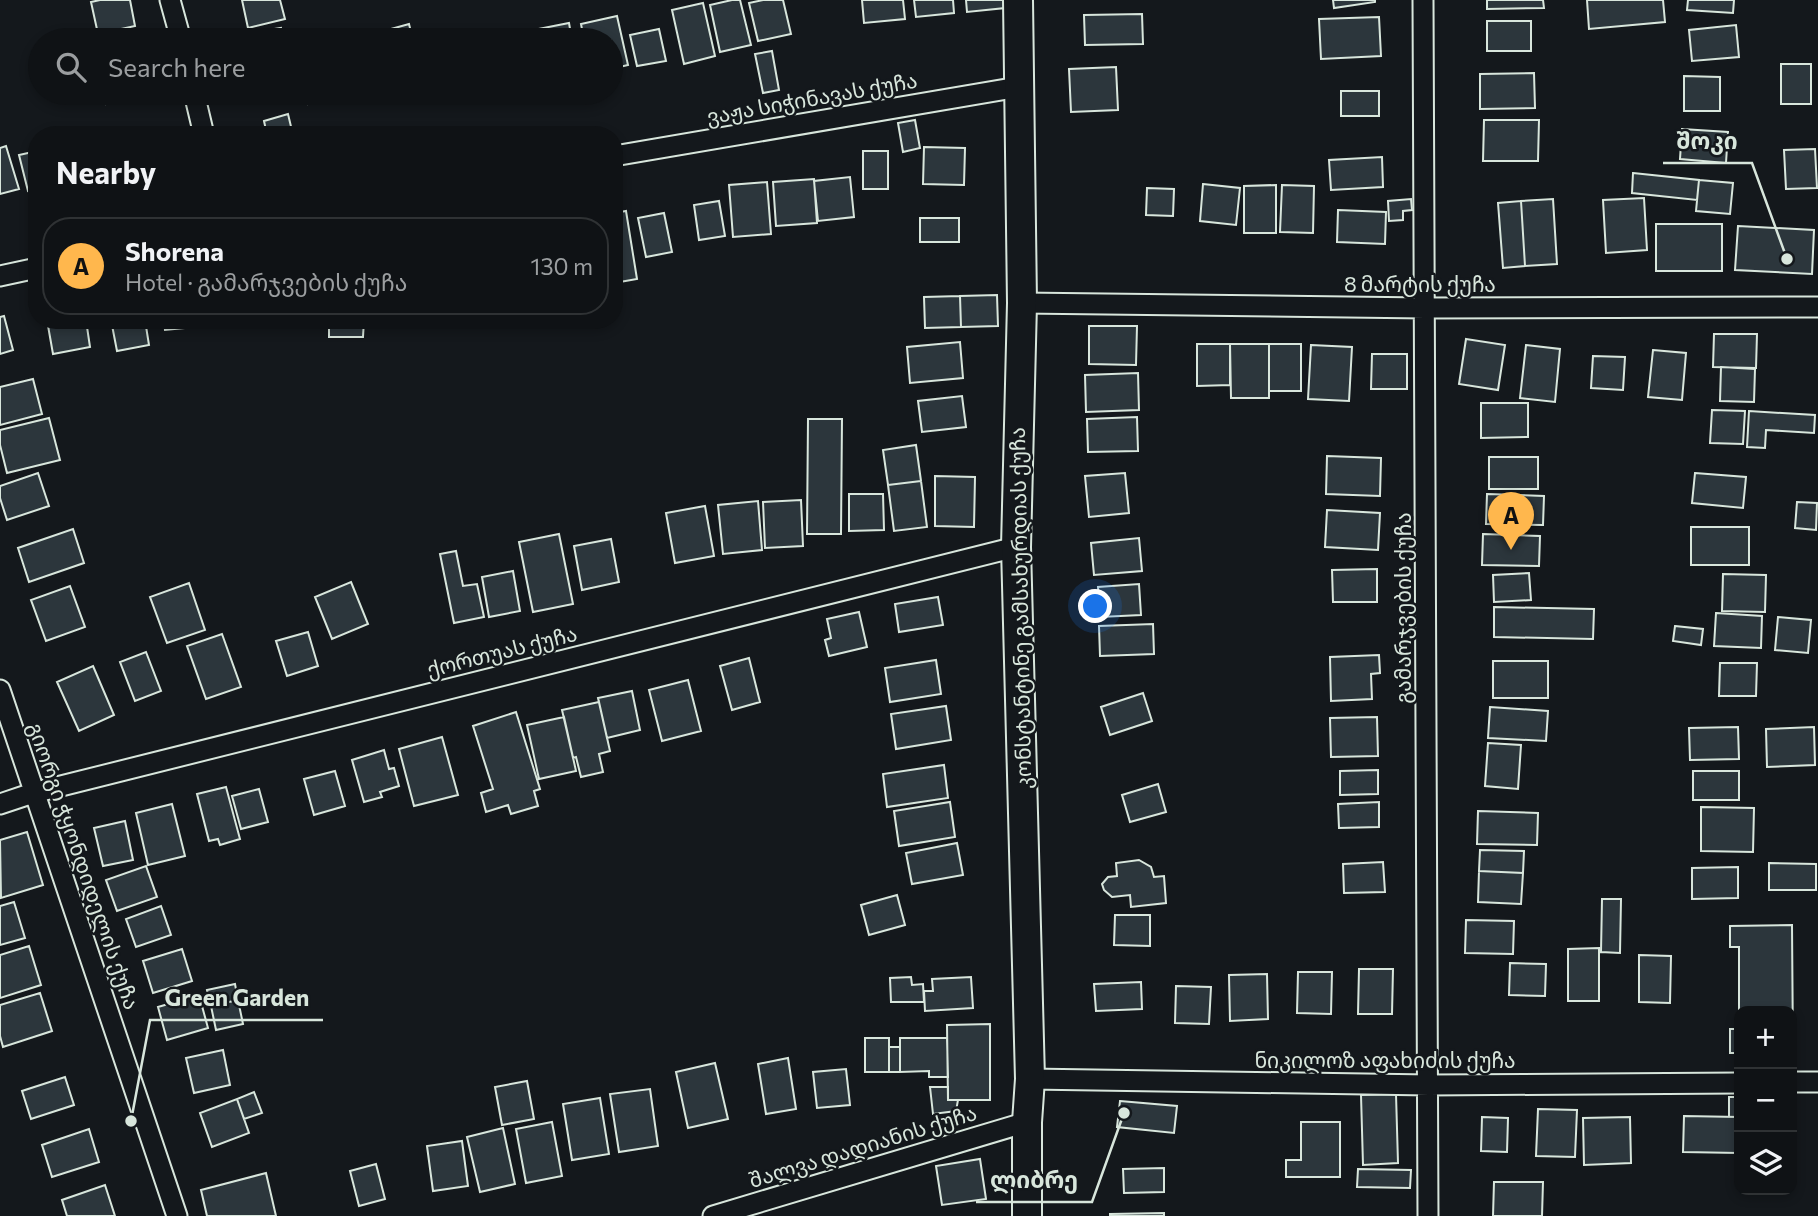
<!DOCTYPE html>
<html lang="en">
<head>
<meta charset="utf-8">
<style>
  :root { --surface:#0f1215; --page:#1d2022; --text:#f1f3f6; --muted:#9b9ea0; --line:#2f3234; --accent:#ffb74d }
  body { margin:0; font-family:Commissioner,"Noto Sans Georgian",sans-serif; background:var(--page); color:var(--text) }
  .controls { position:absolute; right:21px; bottom:21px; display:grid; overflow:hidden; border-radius:14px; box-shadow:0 4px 10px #0003 }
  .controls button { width:63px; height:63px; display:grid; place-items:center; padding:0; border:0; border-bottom:2px solid var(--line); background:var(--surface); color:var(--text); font:35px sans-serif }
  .you { position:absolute; left:1096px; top:607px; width:24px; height:24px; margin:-18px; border:5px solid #fff; border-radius:50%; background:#1a73e8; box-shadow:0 0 0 10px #1a73e833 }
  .badge { display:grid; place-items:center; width:46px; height:46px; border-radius:50%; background:var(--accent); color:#111; font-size:23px; font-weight:700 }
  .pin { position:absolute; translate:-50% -58px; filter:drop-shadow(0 2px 4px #0008) }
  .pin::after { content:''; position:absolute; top:37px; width:24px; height:21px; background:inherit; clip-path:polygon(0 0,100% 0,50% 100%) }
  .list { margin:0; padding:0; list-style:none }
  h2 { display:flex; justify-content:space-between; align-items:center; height:91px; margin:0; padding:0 28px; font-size:30px }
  h2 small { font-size:23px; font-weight:400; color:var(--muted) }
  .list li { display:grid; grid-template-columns:46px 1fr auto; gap:21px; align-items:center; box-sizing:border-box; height:98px; margin:0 14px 14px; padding:0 14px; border:2px solid var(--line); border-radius:28px }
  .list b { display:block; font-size:26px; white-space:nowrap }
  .list p { margin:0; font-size:23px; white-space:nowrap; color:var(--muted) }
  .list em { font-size:23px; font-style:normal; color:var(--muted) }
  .icon { flex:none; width:38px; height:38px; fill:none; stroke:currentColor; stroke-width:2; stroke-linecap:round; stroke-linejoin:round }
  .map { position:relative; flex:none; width:1818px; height:1216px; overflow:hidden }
  .search { position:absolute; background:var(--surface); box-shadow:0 4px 10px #0003; left:28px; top:28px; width:595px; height:77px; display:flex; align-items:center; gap:18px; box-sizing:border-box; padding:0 24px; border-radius:38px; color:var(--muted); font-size:26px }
  .panel { position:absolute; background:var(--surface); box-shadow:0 4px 10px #0003; left:28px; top:126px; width:595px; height:203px; border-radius:28px }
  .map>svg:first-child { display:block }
  .building { fill:#2c363c; stroke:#d8e6dc; stroke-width:2 }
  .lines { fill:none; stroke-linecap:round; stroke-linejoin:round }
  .street-casing { stroke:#d8e6dc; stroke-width:23 }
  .secondary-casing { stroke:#d8e6dc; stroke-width:32 }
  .street { stroke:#14181c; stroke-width:19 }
  .secondary { stroke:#14181c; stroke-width:28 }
  .labels { text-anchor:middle; stroke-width:5; stroke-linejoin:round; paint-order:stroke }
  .street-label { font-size:21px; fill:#d8e6dc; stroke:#14181c }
  .leader { fill:none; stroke:#d8e6dc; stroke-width:2.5 }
  .callout-dot { fill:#d8e6dc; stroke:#14181c; stroke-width:2.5 }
  .callout-label { font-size:23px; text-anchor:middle; font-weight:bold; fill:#d8e6dc; stroke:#14181c; stroke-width:5; stroke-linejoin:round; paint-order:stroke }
</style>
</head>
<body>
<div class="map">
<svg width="1818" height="1216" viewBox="0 0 1818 1216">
  <rect width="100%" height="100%" fill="#14181c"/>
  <path class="building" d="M100,0H130L135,26L98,34L91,2Z
    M242,0H280L285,19L248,28Z
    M732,0H740L751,45L720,52L710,5Z
    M763,0H783L791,34L758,41L749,3Z
    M862,0H903L905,19L864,23Z
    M914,0H953L954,13L916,17Z
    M966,0H1004L1005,8L967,12Z
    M1333,0H1375V2L1334,8Z
    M1487,0H1543L1544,8L1487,9Z
    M1587,0H1663L1665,22L1589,29Z
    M1688,0H1734L1733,13L1687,10Z
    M703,3L715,56L684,64L672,10Z
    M1142,14L1143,44L1085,45L1084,15Z
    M617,16L628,65L611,69V40H584L581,24Z
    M1379,17L1381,56L1321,59L1319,19Z
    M1487,21H1531V51H1487Z
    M569,23L572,40H524L523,32Z
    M409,24L413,40H375L373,34Z
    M1736,25L1739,57L1692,61L1689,30Z
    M281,28L283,40H243L242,34Z
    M659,29L666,61L637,66L630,35Z
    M373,34L375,40H348Z
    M772,51L779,90L763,93L755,54Z
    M1781,64H1811V104H1781Z
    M1116,67L1118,110L1071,112L1069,69Z
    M1534,73L1535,108L1480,109V74Z
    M1684,76L1720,77V111H1684Z
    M1341,91H1379V116H1341Z
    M103,93H146V94L106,104Z
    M305,93H339V97L308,104Z
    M444,93H472L445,98Z
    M288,114L293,135H267L264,121Z
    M915,120L920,148L903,152L898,123Z
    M1484,120H1539L1538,161H1483Z
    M1682,129L1728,132L1726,163L1680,159Z
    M6,146L19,189L0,194V148Z
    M924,147L965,148L964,185L923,184Z
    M1815,149L1817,188L1786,189L1784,150Z
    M37,151V188L28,191L19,155Z
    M863,151H888V189H863Z
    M1382,157L1383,187L1331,190L1329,160Z
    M1633,173L1699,180L1697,200L1632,193Z
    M850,177L854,217L818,221L814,181Z
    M814,179L817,223L776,226L773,182Z
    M1699,180L1733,183L1730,214L1696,211Z
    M767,182L771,234L733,237L729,185Z
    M1203,184L1240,188L1236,225L1200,221Z
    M1276,185V233H1244V186Z
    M1282,185L1314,186L1313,233L1280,232Z
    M1147,188L1174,189L1173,216L1146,215Z
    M1644,198L1647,250L1606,253L1603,200Z
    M1411,199L1412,210L1403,211V220L1389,221L1388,201Z
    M1553,199L1557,264L1525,266L1521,201Z
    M719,201L725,236L699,240L694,205Z
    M1521,201L1525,266L1503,268L1498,203Z
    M1338,210L1386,212L1385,244L1337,242Z
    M626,211L637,279L614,283V213Z
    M664,213L672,252L646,257L638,218Z
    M920,218H959V242H920Z
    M1656,224H1722V271H1656Z
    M1738,226L1814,230L1812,274L1735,270Z
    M997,295L998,326L961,327L960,296Z
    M960,296L961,327L925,328L924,297Z
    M4,316L13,350L0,354V317Z
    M47,320H86L90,347L53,354Z
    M111,320H145L149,345L117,351Z
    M164,320H205V326L165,330Z
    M329,320H364L363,337H329Z
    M423,320H454V325L423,324Z
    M1089,326H1137L1136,365L1089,364Z
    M1714,334H1757L1756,368L1713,367Z
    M1466,339L1505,345L1498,390L1459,384Z
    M960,342L963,378L910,383L907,347Z
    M1197,344H1230V385L1197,386Z
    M1230,344H1269V398H1231Z
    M1269,344H1301V391H1269Z
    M1311,345L1352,347L1349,401L1308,399Z
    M1526,345L1560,349L1555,402L1520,398Z
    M1653,350L1686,353L1682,400L1648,397Z
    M1372,354H1407V389H1371Z
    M1593,356L1625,357L1623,390L1591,388Z
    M1721,367L1755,369L1754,402L1720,401Z
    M1138,373L1139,410L1086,412L1085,375Z
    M33,379L42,414L0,425V387Z
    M962,396L966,427L922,432L918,401Z
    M1481,403H1528V437L1481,438Z
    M1712,410L1745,411L1743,444L1710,443Z
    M1749,411L1815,415L1814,433L1766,430L1765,448L1747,447Z
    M1137,417L1138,451L1088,452L1087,419Z
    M49,418L60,460L7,473L0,445V430Z
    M808,419H842L841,534H807Z
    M916,445L921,481L888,485L883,450Z
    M1327,456L1381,458L1380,496L1326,494Z
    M1489,457H1538V489H1489Z
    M38,473L49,506L7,520L0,498V486Z
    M1125,473L1129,513L1089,517L1085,476Z
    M1695,473L1746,477L1743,508L1692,503Z
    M935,476L975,477L974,527L935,526Z
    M921,481L927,527L894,531L888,485Z
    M849,494H883L884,530L849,531Z
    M1487,494L1544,496L1543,525L1486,524Z
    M801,500L803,546L765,548L763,502Z
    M758,501L762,550L723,554L718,505Z
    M1797,502L1817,503L1816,530L1795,528Z
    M705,506L714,556L675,563L666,513Z
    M1327,510L1380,513L1378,550L1325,547Z
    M1691,527H1749V565H1691Z
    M73,529L84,563L29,582L18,548Z
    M559,534L573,604L533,612L519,542Z
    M1483,534L1540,536L1539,566L1482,565Z
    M1139,538L1142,571L1094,575L1091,543Z
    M611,539L619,582L582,590L574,546Z
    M456,551L463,586L477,584L484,617L454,623L440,554Z
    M1377,569V602H1333L1332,570Z
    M513,571L520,611L489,617L482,577Z
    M1529,573L1531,600L1494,602L1493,575Z
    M1723,574L1766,575L1765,612L1722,611Z
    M351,582L368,624L332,639L315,597Z
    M189,583L205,630L167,643L150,597Z
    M1139,584L1141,615L1100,617L1098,587Z
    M70,586L85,627L46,641L31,600Z
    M938,597L943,625L899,632L895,604Z
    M1494,607L1594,609L1593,639L1494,637Z
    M859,612L867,647L829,656L825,640L831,638L827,619Z
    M1716,613L1762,616L1761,648L1714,646Z
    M1778,617L1811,620L1808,653L1775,650Z
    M1153,624L1154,654L1100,656L1099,626Z
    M1675,626L1703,629L1701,645L1673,641Z
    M308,632L318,666L287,676L276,641Z
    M222,634L241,687L206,699L187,646Z
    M146,652L161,691L135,701L120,662Z
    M1379,655L1380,673L1371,674L1372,699L1331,701L1330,657Z
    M749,658L760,702L732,710L720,666Z
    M936,660L941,694L890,702L885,668Z
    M1493,661H1548V698H1493Z
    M1720,663H1757L1756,696H1719Z
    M93,666L114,715L79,731L57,682Z
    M688,680L701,731L662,741L649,690Z
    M632,691L640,730L607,738L598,698Z
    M1143,693L1152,721L1110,735L1101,707Z
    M599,702L610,751L599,754L603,772L581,777L576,757L573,758L562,710Z
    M946,706L951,740L896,749L891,714Z
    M1490,707L1548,711L1546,741L1488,738Z
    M516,712L540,789L534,791L538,806L511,814L508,805L486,812L481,793L493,789L473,726Z
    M564,717L576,771L539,779L527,725Z
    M1377,717L1378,756L1331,757L1330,718Z
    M1738,727L1739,759L1690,760L1689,728Z
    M1814,727L1815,765L1767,767L1766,729Z
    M442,737L458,795L414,806L399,749Z
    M1488,743L1521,745L1518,789L1485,786Z
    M384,750L389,769L394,768L399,786L380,792L382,797L364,802L352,760Z
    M944,765L948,798L887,807L883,774Z
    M1378,770V794L1340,795V771Z
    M335,771L345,806L314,815L304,779Z
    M1693,771H1739V800H1693Z
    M1158,784L1166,812L1130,822L1122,795Z
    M226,787L240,839L220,845L218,839L209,841L197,794Z
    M259,789L268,822L241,829L232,796Z
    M950,802L955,837L899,846L894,811Z
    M1379,802V827L1339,828L1338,804Z
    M172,804L185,856L148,865L136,813Z
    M1701,807L1754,808L1753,852L1701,851Z
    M1478,811L1538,813L1537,845L1477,844Z
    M125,821L133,860L103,866L94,828Z
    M27,832L43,885L1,898L0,840Z
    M957,843L963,875L912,884L906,853Z
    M1480,850L1524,851L1523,873L1479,871Z
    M1139,860L1151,867L1154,877L1164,876L1166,903L1131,907L1130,895L1112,897L1104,890L1102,884L1108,877L1117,876L1116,863Z
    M1383,862L1385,892L1344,893L1343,864Z
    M1769,863L1816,864V890H1769Z
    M146,866L157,897L117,911L106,880Z
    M1738,867V898L1692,899V868Z
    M1479,871L1523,873L1521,904L1478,902Z
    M897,895L905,925L869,935L861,905Z
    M1602,899H1621L1620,953L1601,952Z
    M14,902L25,938L0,945V906Z
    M161,906L171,935L136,947L126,919Z
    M1115,915H1150V946L1114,945Z
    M1466,920L1514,921L1513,954L1465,953Z
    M1792,925L1793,1052H1792V1011H1739V947H1730V926Z
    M29,946L41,985L0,998V955Z
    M1599,948V1001H1568V949Z
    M182,949L192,981L153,993L143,961Z
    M1639,955L1671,956L1670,1003L1639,1002Z
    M1510,963L1546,964L1545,996L1509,995Z
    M1359,969H1393L1392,1014H1358Z
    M1298,972H1332L1331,1014L1297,1013Z
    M1267,974L1268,1019L1230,1021L1229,975Z
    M911,977L912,985L923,984L924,1002H891L890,978Z
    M971,977L973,1008L925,1011L924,991H933L932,979Z
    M1141,982L1142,1009L1096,1011L1094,984Z
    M235,984L238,1000L211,1006L207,990Z
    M1176,986L1211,987L1209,1024L1175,1023Z
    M40,993L52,1031L3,1047L0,1036V1005Z
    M199,995L208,1028L167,1040L158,1007Z
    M238,1000L243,1024L216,1030L211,1006Z
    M990,1024V1100H948L947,1025Z
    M1730,1029H1739V1053H1730Z
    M865,1038H889V1072H865Z
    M900,1038H947L948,1077H929V1071L900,1072Z
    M889,1047H900V1072H889Z
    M223,1050L230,1085L194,1093L186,1058Z
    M788,1058L796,1109L766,1114L758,1064Z
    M715,1063L728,1119L688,1128L676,1072Z
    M846,1069L850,1105L817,1108L813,1072Z
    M65,1077L74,1105L31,1119L22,1091Z
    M527,1081L534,1119L502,1125L495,1087Z
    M930,1087H948V1100H958L956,1111L933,1114Z
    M650,1089L658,1146L619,1152L610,1094Z
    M254,1092L262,1113L244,1119L237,1099Z
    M1396,1094L1398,1163L1363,1165L1361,1095Z
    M1729,1097H1739V1117H1729Z
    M600,1098L609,1154L572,1160L563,1104Z
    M237,1099L249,1133L212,1147L200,1113Z
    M1120,1101L1177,1106L1174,1133L1117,1127Z
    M1538,1109L1577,1110L1575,1157L1536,1156Z
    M1684,1116L1739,1117V1153L1683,1152Z
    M1482,1117L1508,1118L1507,1152L1481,1151Z
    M1630,1117L1631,1163L1584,1165L1583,1118Z
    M552,1122L562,1176L526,1183L516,1129Z
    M1301,1122H1340V1177H1286V1160H1301Z
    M503,1128L515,1184L480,1192L467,1137Z
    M89,1129L99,1162L52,1177L42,1145Z
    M462,1141L468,1186L433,1191L427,1146Z
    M980,1159L986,1199L942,1205L936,1166Z
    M376,1164L385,1199L359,1206L350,1171Z
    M1164,1168V1192L1124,1193L1123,1169Z
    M1358,1169L1411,1170L1410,1188L1357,1187Z
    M266,1173L276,1216H207L201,1190Z
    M1494,1182H1543L1542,1216H1493Z
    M105,1185L115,1216H67L62,1200Z
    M1164,1213V1216H1110V1214Z"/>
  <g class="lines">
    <g class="street-casing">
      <path id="street" d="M170,0L181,40
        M1423,0L1428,1216
        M194,93L204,135
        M614,156L1018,87
        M0,276L37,268
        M1022,303L1425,308L1818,307
        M0,690L177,1216
        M0,804L33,793L1016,547
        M1030,1079L1429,1085L1739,1083
        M1792,1082H1818
        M713,1216L1027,1122"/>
    </g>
    <g class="secondary-casing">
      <path id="secondary" d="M1018,0L1022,303L1016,547L1030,1079L1027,1122V1216"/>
    </g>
    <use href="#street" class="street"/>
    <use href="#secondary" class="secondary"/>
  </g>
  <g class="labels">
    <g class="street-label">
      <text transform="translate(812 99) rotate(-10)" y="7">ვაჟა სიჭინავას ქუჩა</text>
      <text x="1420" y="292">8 მარტის ქუჩა</text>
      <text transform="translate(1021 608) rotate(-91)" y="7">კონსტანტინე გამსახურდიას ქუჩა</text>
      <text transform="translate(1404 608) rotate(-90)" y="7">გამარჯვების ქუჩა</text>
      <text transform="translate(502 652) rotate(-14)" y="7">ქორთუას ქუჩა</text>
      <text transform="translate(83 866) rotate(71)" y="7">გიორგი ჭყონდიდელის ქუჩა</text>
      <text x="1385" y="1068">ნიკილოზ აფახიძის ქუჩა</text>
      <text transform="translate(863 1147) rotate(-17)" y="7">შალვა დადიანის ქუჩა</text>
    </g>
  </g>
  <path class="leader" d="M1787 259L1752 163H1663M131 1121L150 1020H323M1124 1113L1092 1202H976"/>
  <g class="callout-dot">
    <circle cx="1787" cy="259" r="7"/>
    <circle cx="131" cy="1121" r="7"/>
    <circle cx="1124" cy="1113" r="7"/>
  </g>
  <g class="callout-label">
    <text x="1707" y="149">შოკი</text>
    <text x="237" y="1006">Green Garden</text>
    <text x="1034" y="1188">ლიბრე</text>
  </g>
</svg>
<div class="controls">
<button>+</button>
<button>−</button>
<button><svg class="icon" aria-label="layers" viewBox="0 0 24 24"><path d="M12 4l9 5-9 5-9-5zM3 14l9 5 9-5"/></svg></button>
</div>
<div class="you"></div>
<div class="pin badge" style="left:1511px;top:550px">A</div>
<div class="search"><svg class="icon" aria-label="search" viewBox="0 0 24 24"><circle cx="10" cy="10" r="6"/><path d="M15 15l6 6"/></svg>Search here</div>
<section class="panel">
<h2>Nearby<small></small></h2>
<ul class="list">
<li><span class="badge">A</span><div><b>Shorena</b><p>Hotel · გამარჯვების ქუჩა</p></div><em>130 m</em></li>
</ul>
</section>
</div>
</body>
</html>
